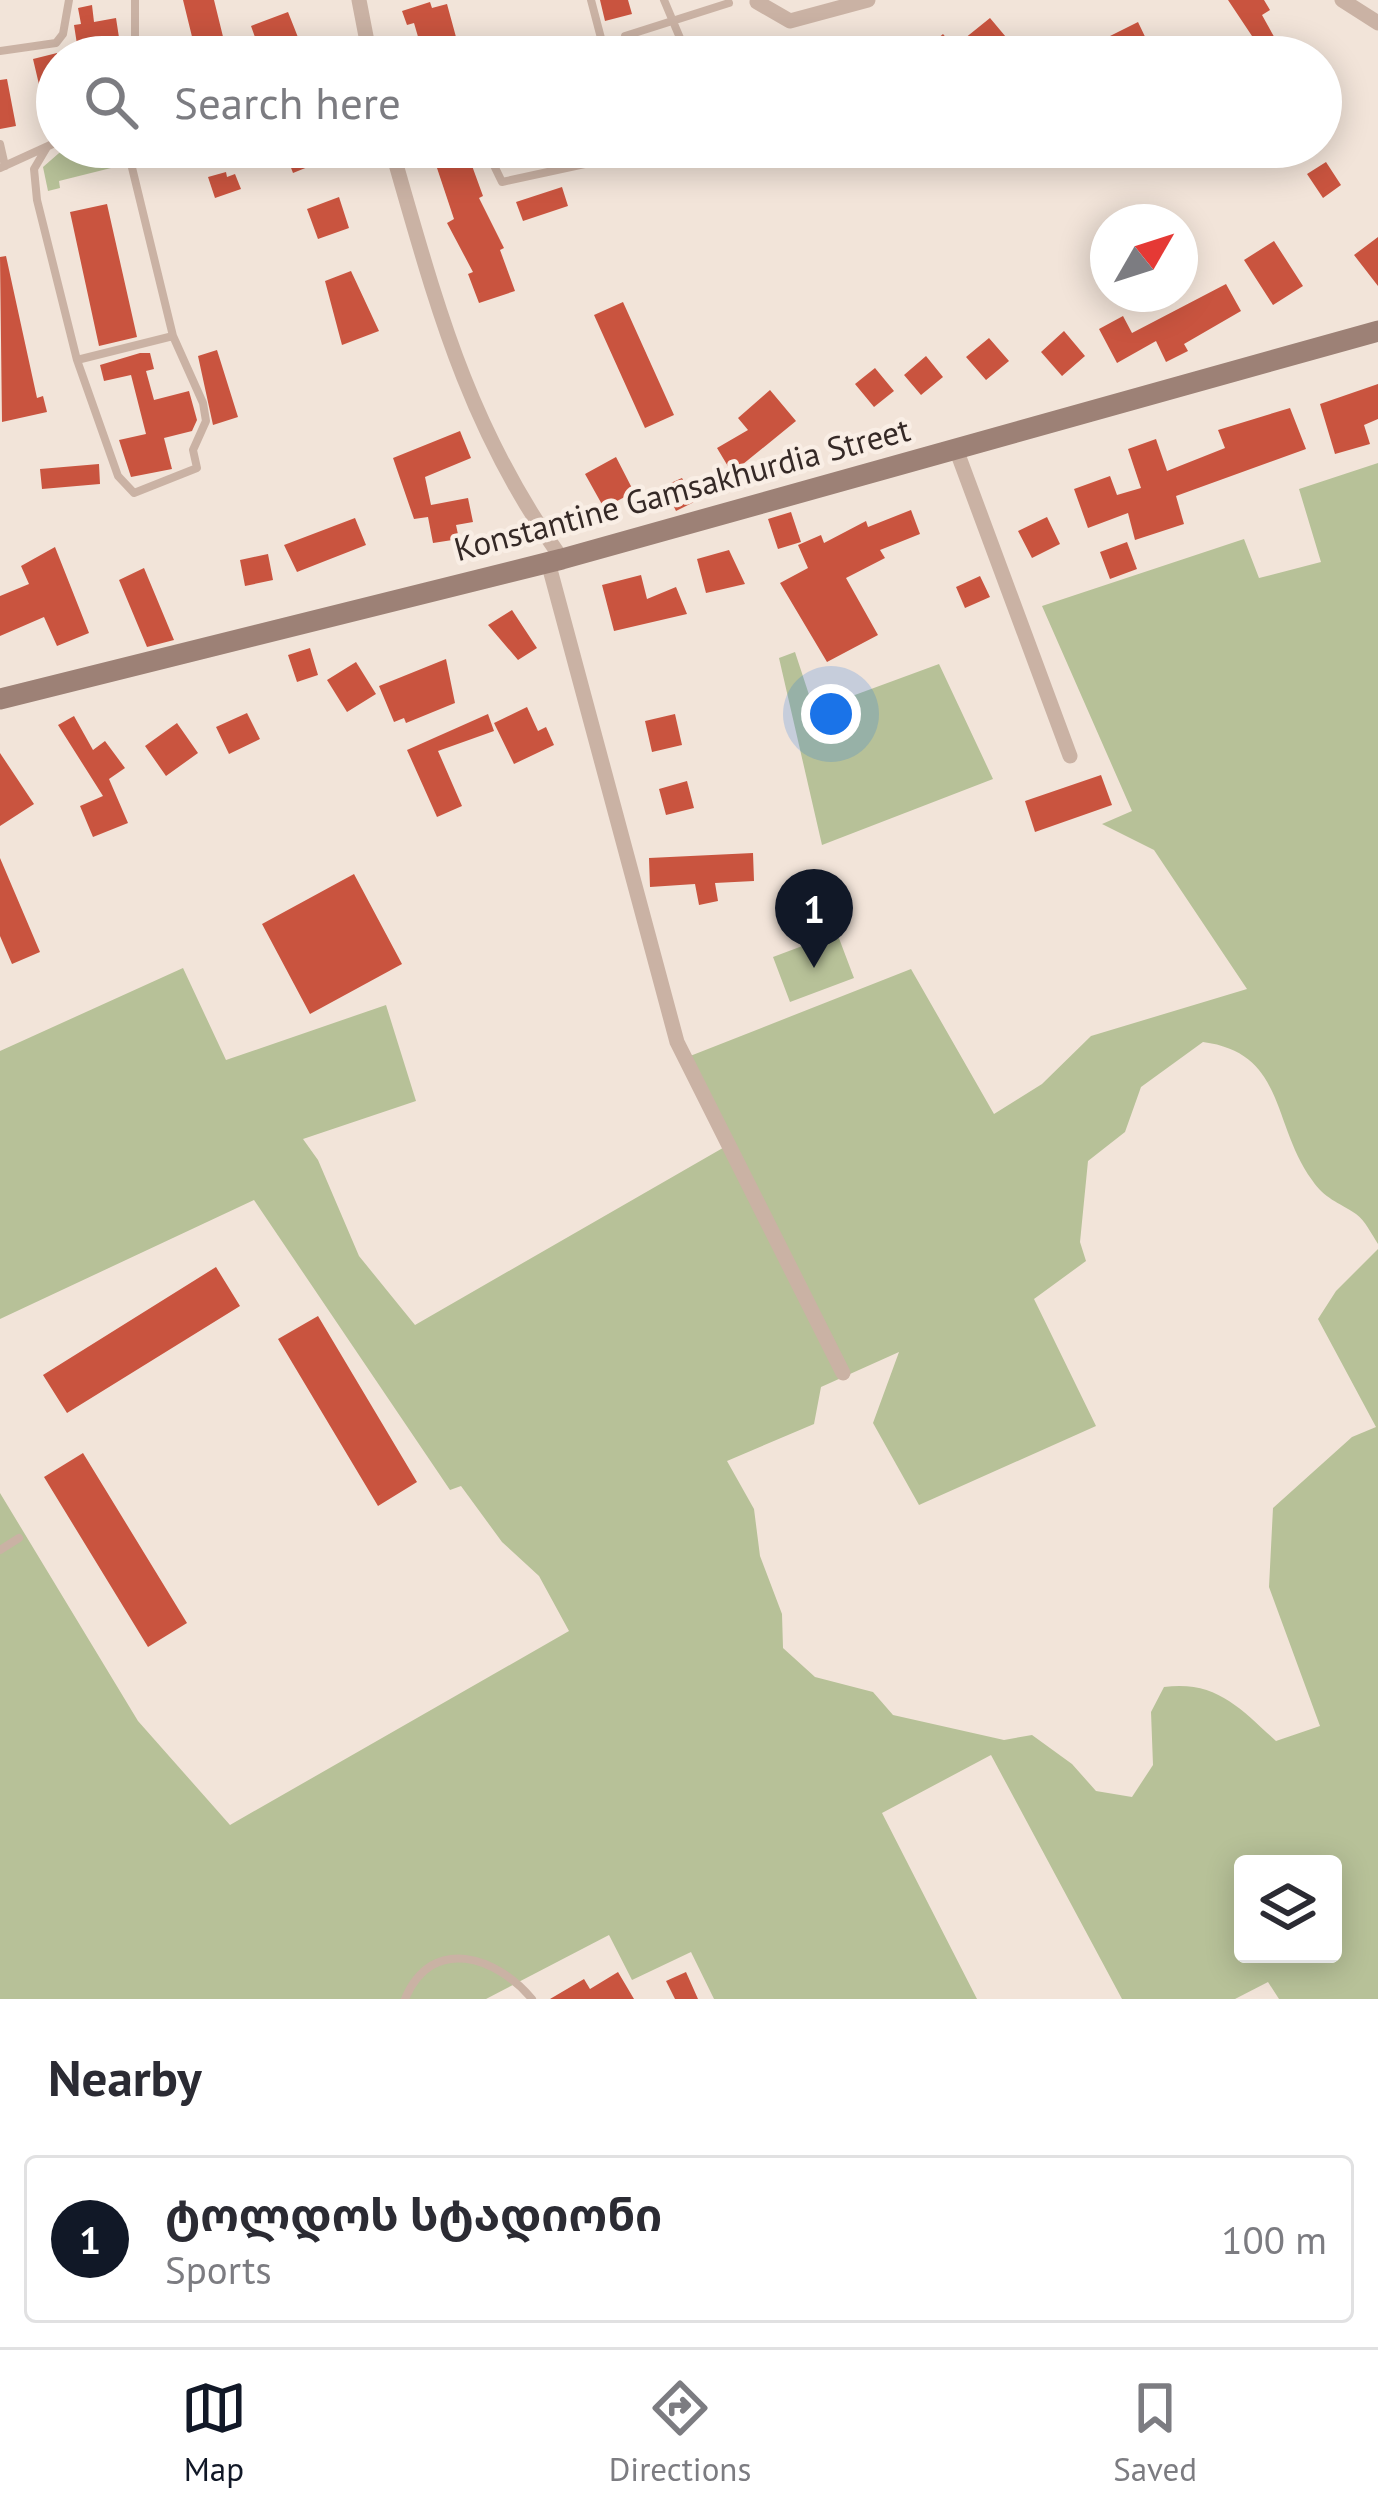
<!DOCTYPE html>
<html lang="en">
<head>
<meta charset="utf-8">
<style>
  :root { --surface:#fff; --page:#f7f7f7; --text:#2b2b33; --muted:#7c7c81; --line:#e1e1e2; --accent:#111827 }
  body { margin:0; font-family:"PT Sans","Noto Sans Georgian",sans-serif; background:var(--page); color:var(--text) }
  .controls { position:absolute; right:36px; bottom:36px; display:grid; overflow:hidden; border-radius:12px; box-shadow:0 6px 30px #0003 }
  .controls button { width:108px; height:108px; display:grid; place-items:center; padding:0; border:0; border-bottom:3px solid var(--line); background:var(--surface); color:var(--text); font:60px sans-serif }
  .compass { position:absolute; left:1090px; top:204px; width:108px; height:108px; border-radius:50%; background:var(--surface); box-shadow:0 6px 30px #0003; rotate:51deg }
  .you { position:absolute; left:831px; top:714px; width:42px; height:42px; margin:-30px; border:9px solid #fff; border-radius:50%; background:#1a73e8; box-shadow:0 0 0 18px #1a73e833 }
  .badge { display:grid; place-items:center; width:78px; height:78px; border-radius:50%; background:var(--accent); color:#fff; font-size:39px; font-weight:700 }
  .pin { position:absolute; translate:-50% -99px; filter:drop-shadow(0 3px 6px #0008) }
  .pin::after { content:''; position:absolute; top:63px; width:42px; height:36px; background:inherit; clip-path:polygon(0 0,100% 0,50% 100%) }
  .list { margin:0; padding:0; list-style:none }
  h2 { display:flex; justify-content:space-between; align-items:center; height:156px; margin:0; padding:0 48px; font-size:51px }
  h2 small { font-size:39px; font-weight:400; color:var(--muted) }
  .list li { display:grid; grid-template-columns:78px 1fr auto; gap:36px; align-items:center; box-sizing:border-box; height:168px; margin:0 24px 24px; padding:0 24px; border:3px solid var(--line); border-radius:12px }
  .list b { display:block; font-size:45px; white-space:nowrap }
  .list p { margin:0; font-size:39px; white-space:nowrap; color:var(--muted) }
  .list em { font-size:39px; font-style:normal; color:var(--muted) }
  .icon { flex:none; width:66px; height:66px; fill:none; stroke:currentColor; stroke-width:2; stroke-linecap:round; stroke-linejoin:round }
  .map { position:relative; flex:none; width:1378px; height:1999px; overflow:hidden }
  .search { position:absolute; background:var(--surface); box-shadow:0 6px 30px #0003; left:36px; right:36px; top:36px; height:132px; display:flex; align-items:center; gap:30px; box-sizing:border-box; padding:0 42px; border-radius:66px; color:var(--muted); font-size:45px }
  .sheet { height:348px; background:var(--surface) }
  nav { display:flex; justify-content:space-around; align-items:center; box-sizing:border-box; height:168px; border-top:3px solid var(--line); background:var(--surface); font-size:33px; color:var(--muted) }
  nav a { display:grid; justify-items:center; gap:6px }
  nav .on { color:var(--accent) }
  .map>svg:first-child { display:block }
  .green { fill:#b7c198; fill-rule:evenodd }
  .building { fill:#c9543f }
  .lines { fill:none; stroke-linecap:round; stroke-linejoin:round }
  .lane { stroke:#cab2a4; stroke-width:8 }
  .street { stroke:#cab2a4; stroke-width:15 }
  .secondary { stroke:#9d8176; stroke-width:21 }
  .labels { text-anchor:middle; stroke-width:9; stroke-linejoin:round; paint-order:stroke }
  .street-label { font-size:33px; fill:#352926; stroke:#f9eee5 }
</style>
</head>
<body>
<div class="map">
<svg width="1378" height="1999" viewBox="0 0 1378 1999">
  <rect width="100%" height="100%" fill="#f2e4d9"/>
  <path class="green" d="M66,147H113L119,166L59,181L60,188L48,191L43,167Z
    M1378,463V1244C1372,1235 1365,1220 1356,1214C1338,1202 1325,1199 1312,1180C1271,1123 1286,1053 1203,1042L1141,1087L1125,1132L1088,1161L1080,1242L1086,1261L1034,1299L1096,1426L919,1505L873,1423L899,1352L821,1387L814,1424L727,1461L754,1509L760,1556L782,1614L783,1648L815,1677L873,1692L893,1715L1004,1740L1032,1735L1072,1764L1096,1791L1132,1797L1153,1765L1151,1712L1164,1687C1216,1680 1240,1708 1276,1741L1320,1726L1269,1587L1273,1508L1352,1437L1376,1427L1318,1319L1336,1291L1378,1249V1999H1279L1268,1982L1235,1999H1122L991,1755L882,1813L977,1999H714L691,1952L632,1980L609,1935L486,1999H0V1493L138,1721L230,1825L569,1631L539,1576L502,1542L461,1486L450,1490L254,1200L0,1319V1051L183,968L226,1060L386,1005L416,1101L303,1139L318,1160L359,1256L415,1325L728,1145L685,1058L911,969L994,1114L1042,1084L1091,1036L1247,989L1154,850L1102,824L1132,811L1042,606L1244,539L1259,578L1321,562L1299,489ZM1243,1864H1333V1954H1243Z
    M795,652L814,710L939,664L993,779L822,845L779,658Z
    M837,933L854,978L790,1002L773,957Z"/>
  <path class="building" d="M183,0H214L228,57H197Z
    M600,0H628L632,14L605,21Z
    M1228,0H1264L1270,10L1262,15L1282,51L1253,57L1246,43L1254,39Z
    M430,2L432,8L447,4L456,37L421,47L414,23L407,25L402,11Z
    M92,5L94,22L116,18L122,57H79L74,25L81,24L78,8Z
    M288,12L303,50L262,57L251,26Z
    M990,18L1016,49L1006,57H916L943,34L954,47Z
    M1138,22L1149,45L1120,57L1110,36Z
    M57,53V89L41,93L33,59Z
    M7,79L16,126L0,129V80Z
    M283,147H320L325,160L293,173Z
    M430,147H473L477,162L471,163L483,196L479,198L504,248L500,250L515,291L479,303L468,274L473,272L447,223L454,219Z
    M515,147H566L567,152L519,164Z
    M1326,162L1341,185L1323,198L1307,174Z
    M226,172L227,177L235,174L241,189L215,198L208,177Z
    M562,187L568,206L523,221L516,202Z
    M339,197L349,228L318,239L307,209Z
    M107,204L137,337L99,346L70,212Z
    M1378,237V286L1354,255Z
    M1274,241L1303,286L1273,305L1244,260Z
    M6,256L37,398L43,396L47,412L2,422L0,257Z
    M351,271L379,331L342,345L325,281Z
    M1226,284L1241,311L1184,344L1188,351L1166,362L1156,341L1117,363L1099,329L1123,316L1132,333Z
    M623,302L674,415L645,428L594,315Z
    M1064,331L1085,356L1062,376L1041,352Z
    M989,338L1009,361L986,380L966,357Z
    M217,350L238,417L213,425L198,356Z
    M140,353H150L154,369L146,371L154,400L189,391L197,420L192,431L164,438L172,469L131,477L119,440L146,434L131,375L104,381L100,365Z
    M926,356L943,377L921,395L904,375Z
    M875,368L894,391L874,407L855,384Z
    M1378,384V419L1364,425L1370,444L1335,454L1320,404Z
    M770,390L796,421L732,473L717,448L748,430L738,418Z
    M1290,408L1306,449L1176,496L1184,524L1135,540L1128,513L1088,528L1074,489L1110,476L1117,495L1141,488L1128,449L1156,439L1167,471L1225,448L1218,430Z
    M460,431L471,458L425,477L431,505L468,498L473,522L456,525L459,539L433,543L428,517L414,519L393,458Z
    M616,457L634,492L604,508L585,474Z
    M99,464L100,484L42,489L40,469Z
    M682,478L694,502L676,511L664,486Z
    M911,510L920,534L880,550L885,558L846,578L878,635L827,662L780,583L808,568L798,545L821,535L824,543L866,521L868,527Z
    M791,512L801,542L778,549L768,519Z
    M1047,517L1060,544L1032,558L1018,531Z
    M355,518L366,545L297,572L284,545Z
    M1127,542L1137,569L1110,579L1100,552Z
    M55,547L89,633L57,646L44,617L0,636V596L29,584L21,566Z
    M729,550L745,584L706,593L697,559Z
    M268,554L273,580L245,586L240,560Z
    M144,568L174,640L147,647L119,580Z
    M641,575L647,599L676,587L687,614L614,631L602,585Z
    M980,576L990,597L965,608L956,587Z
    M512,610L537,648L518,660L488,625Z
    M310,648L318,675L297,682L288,655Z
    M446,659L455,703L406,723L404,718L394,722L379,686Z
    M356,662L376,694L347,712L327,680Z
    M527,707L538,731L546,727L554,745L514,764L494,723Z
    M247,713L260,739L229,754L216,727Z
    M488,714L494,731L438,751L462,806L437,817L407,750Z
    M675,714L682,745L652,752L645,721Z
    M74,716L93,750L105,741L125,768L109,779L128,823L93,837L80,806L103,796L58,725Z
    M177,723L198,753L166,776L145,746Z
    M0,753L34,804L0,826Z
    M1101,775L1112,805L1035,832L1025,801Z
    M687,781L694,808L666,815L659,789Z
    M753,853L754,881L715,883L718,901L699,905L695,884L650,887L649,858Z
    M0,858L40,952L12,964L0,936Z
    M354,874L402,964L310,1014L262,924Z
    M216,1267L240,1306L67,1413L43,1375Z
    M318,1316L417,1482L378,1506L278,1339Z
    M83,1453L187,1623L148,1647L44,1477Z
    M618,1972L634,1999H550L584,1979L590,1989Z
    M686,1972L698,1999H675L666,1981Z"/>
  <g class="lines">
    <path class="lane" d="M591,0L606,57
      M664,0L688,57
      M0,51L56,43L63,34L69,0
      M135,57V0
      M626,57L625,36L729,3
      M0,144L5,166
      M47,147L34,169L37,200L77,360L118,476L134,493L197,468L193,450L206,421L203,403L173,336L127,147
      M485,147L502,182L631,154L630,147
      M631,154L655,147
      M0,168L57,142
      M77,360L173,336
      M0,1550L19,1538
      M405,1999C432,1934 497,1957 532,1999"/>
    <path class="street" d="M359,0L370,57
      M1342,0L1378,23
      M757,2L790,21L868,0
      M391,147C436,302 466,425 562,559
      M956,449L1070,756
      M548,562L677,1042L843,1373"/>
    <path class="secondary" d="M0,699L562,559L1378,331"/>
  </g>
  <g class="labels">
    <g class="street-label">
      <text transform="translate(682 489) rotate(-15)" y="12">Konstantine Gamsakhurdia Street</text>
    </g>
  </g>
</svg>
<div class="controls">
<button><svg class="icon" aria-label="layers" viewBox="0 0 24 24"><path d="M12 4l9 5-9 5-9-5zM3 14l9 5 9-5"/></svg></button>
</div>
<svg class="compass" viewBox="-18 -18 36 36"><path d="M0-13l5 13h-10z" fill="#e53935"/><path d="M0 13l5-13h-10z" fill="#7c7c81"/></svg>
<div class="you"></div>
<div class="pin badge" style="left:814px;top:968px">1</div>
<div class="search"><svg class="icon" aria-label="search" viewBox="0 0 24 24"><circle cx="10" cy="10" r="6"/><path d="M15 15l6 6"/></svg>Search here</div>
</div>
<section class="sheet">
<h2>Nearby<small></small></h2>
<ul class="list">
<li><span class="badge">1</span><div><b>ტოლდოს სტადიონი</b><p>Sports</p></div><em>100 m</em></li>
</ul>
</section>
<nav>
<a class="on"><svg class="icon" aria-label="map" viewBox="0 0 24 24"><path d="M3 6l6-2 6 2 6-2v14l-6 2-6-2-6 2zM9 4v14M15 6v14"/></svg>Map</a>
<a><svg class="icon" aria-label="directions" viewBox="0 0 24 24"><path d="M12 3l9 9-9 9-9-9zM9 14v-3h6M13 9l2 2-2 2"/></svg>Directions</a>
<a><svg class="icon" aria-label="saved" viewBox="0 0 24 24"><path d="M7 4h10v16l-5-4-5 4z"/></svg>Saved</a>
</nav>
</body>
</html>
